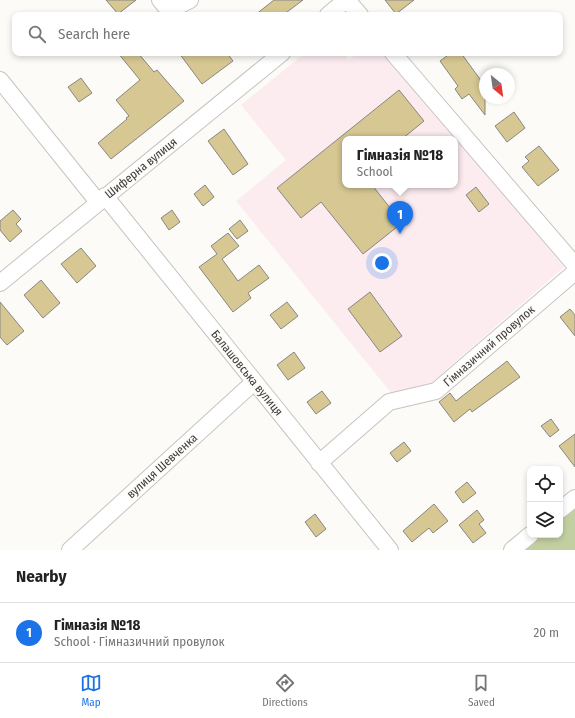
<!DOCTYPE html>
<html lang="en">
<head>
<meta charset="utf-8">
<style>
  :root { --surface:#fff; --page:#f6f6f6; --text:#222; --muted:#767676; --line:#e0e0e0; --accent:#1a73e8 }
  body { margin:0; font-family:"Fira Sans Condensed",sans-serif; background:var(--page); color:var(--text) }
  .controls { position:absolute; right:12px; bottom:12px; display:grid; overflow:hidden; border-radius:8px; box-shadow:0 2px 6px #0003 }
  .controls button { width:36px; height:36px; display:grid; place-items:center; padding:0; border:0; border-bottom:1px solid var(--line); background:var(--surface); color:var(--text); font:20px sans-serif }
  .compass { position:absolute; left:479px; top:68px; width:36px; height:36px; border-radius:50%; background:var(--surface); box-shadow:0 2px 6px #0003; rotate:151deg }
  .you { position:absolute; left:382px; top:263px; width:14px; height:14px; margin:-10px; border:3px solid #fff; border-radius:50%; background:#1a73e8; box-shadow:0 0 0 6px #1a73e833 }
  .badge { display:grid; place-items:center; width:26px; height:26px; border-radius:50%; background:var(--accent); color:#fff; font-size:13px; font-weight:700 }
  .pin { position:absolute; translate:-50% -33px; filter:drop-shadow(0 1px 2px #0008) }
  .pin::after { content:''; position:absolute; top:21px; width:14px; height:12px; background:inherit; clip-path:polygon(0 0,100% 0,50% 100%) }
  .popup { position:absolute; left:342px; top:136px; width:116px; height:52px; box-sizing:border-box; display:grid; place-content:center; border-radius:8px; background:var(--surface); filter:drop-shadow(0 1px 3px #0005); font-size:13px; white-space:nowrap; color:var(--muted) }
  .popup b { font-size:15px; color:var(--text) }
  .popup::after { content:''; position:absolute; left:50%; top:100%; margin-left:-8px; border:8px solid transparent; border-top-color:var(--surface) }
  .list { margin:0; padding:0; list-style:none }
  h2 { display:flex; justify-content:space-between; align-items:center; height:52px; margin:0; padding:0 16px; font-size:17px }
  h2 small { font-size:13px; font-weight:400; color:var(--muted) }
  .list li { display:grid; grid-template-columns:26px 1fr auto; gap:12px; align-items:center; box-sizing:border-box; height:60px; padding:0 16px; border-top:1px solid var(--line) }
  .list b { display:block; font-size:15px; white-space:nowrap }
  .list p { margin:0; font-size:13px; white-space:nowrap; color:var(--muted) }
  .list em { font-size:13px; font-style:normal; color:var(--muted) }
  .icon { flex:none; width:22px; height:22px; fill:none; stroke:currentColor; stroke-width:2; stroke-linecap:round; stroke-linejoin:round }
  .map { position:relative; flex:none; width:575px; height:550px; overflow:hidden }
  .search { position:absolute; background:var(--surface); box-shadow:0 2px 6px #0003; left:12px; right:12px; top:12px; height:44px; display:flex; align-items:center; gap:10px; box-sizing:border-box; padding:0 14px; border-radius:8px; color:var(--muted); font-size:15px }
  .sheet { height:112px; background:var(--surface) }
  nav { display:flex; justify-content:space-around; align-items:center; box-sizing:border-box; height:56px; border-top:1px solid var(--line); background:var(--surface); font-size:11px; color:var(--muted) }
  nav a { display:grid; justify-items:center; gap:2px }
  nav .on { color:var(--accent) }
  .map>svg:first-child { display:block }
  .education { fill:#fcecf0; fill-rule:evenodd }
  .green { fill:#c2d0a1 }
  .building { fill:#d7c893; stroke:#878683 }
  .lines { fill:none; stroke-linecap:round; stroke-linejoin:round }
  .street-casing { stroke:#c6c4c0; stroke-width:18 }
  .street { stroke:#fff; stroke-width:16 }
  .labels { text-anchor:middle; stroke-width:3; stroke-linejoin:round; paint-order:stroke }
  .street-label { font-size:12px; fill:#3c3b3a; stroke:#fcfbf7 }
</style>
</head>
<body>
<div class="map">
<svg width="575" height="550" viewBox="0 0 575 550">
  <rect width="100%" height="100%" fill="#fcfbf7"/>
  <path class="education" d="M305,53H343L349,60L358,53H386L564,267L431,383L392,394L236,201L286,160L241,105ZM345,139H455V185H345Z"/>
  <path class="green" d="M575,498V550H512L530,535H560V510Z"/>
  <path class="building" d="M106,0H136L118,14Z
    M274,0H303L283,15H255Z
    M385,0H414L396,14Z
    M118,53H138L154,72L157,70L184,101L111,159L98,143L127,119L126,118L129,116L116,100L140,80Z
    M179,53H227L233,61L202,84Z
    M451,53H461L485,86V115L469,94L462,99L455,89L458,86L440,61Z
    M81,78L92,93L79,102L68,87Z
    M399,90L424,121L402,139H345V185H372L402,223L363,254L321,202L301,218L277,188Z
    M514,112L525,128L507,142L495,126Z
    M224,129L248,164L233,175L208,141Z
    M539,146L559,170L538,186L522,167L529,161L525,157Z
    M205,185L214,197L203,206L194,194Z
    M476,187L489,204L479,212L466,195Z
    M13,210L21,219L16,224L22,231L10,242L0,230V221Z
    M172,210L180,222L169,230L161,218Z
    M240,220L248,231L237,239L229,229Z
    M228,233L239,246L222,259L238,281L259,265L269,278L248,293L251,298L233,312L199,267L217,254L211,246Z
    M81,248L96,266L77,283L61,264Z
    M41,280L60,303L43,318L24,295Z
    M370,292L402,336L380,352L348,309Z
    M0,302L24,331L7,345L0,337Z
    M287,302L298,316L281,329L270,315Z
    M570,309L575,315V336L560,317Z
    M294,352L305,368L288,380L277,365Z
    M507,361L520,377L472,412L470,409L454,422L439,402L450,393L456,401Z
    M322,391L331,403L316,414L307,402Z
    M551,419L559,430L550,437L541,426Z
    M575,434V467L559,446Z
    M404,442L411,451L397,462L390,453Z
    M467,482L476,493L463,503L455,492Z
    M434,504L448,521L433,533L429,528L412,542L403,531Z
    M477,510L484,520L479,524L486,533L473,543L459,525Z
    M315,514L326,529L316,537L305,522Z"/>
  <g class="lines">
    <g class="street-casing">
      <path id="street" d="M160,0L165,6L174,8L190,0
        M347,0L360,15
        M328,15L346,0
        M393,53L575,265
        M0,80L98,202
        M105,196L390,550
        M0,283L282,53
        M319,463L389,402L436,391L575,272
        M560,510L575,498
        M70,550L254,382
        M512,550L530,535"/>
    </g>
    <use href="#street" class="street"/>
  </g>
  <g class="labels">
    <g class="street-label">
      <text transform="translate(141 168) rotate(-39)" y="4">Шиферна вулиця</text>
      <text transform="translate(489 346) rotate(-41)" y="4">Гімназичний провулок</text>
      <text transform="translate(247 373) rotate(51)" y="4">Балашовська вулиця</text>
      <text transform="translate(162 466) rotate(-42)" y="4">вулиця Шевченка</text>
    </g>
  </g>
</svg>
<div class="controls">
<button><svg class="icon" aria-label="locate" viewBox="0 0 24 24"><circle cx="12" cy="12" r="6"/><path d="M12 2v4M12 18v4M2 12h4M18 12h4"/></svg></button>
<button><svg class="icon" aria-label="layers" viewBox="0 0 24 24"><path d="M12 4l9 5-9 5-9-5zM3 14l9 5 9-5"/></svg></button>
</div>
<svg class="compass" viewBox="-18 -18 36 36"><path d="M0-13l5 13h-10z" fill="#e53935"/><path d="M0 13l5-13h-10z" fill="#767676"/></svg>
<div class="you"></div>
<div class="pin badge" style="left:400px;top:234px">1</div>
<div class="popup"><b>Гімназія №18</b>School</div>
<div class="search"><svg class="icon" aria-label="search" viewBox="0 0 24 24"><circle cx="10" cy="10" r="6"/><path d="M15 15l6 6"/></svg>Search here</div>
</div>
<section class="sheet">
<h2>Nearby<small></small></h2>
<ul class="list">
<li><span class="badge">1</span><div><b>Гімназія №18</b><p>School · Гімназичний провулок</p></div><em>20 m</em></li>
</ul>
</section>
<nav>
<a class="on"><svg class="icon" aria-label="map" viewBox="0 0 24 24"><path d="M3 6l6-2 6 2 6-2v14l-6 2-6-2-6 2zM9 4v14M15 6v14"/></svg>Map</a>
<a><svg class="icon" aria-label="directions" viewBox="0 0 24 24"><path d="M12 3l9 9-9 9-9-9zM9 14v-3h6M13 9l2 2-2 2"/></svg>Directions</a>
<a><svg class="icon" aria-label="saved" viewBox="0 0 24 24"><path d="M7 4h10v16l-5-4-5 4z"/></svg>Saved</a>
</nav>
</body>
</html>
